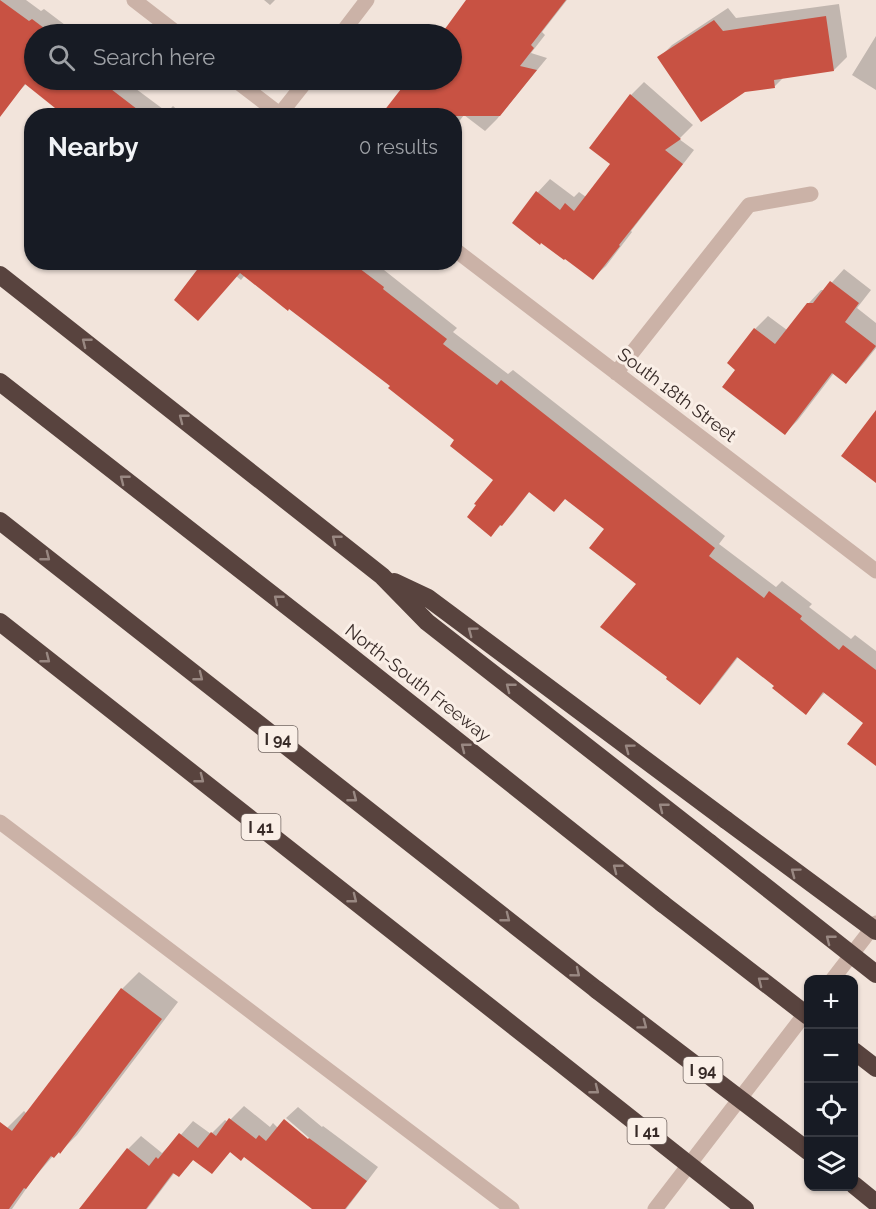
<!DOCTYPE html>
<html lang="en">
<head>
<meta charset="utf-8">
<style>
  :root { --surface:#171b24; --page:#242831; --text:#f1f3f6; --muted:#9ea1a6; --line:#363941 }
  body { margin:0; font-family:Raleway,sans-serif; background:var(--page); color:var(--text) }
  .controls { position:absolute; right:18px; bottom:18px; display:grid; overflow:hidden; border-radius:12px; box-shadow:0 2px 4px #0004 }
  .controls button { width:54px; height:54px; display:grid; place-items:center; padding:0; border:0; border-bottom:2px solid var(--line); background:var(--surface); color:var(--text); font:30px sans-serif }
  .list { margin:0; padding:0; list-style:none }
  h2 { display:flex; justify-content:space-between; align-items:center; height:78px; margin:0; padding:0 24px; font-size:26px }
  h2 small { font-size:20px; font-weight:400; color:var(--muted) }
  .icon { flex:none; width:33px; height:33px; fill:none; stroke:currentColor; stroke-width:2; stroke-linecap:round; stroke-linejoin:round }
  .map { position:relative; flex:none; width:876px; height:1209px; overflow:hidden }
  .search { position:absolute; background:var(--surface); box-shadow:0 2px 4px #0004; left:24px; top:24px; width:438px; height:66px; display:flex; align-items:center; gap:15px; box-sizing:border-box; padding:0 21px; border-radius:33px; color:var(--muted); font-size:22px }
  .panel { position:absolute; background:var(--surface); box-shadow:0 2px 4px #0004; left:24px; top:108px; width:438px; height:162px; border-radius:24px }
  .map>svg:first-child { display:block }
  .shadow { fill:#0003 }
  .building { fill:#c85243 }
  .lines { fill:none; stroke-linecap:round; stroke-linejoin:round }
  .minor { stroke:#cbb2a7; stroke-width:15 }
  .highway { stroke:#58433e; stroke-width:18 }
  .highway-bridge { stroke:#58433e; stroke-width:18 }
  .oneway { stroke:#998882 }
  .labels { text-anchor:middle; stroke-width:6; stroke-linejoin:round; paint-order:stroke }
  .shield { fill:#faefe7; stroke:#726561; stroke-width:1.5 }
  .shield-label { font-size:16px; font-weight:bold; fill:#372a27 }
  .street-label { font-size:18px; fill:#372a27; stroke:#faefe7 }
</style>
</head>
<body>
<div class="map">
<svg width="876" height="1209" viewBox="0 0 876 1209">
  <rect width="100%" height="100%" fill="#f2e4db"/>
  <path class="shadow" d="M0,0H26L41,11L44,9L77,34H34V80H124L167,112L173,106L184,116H64L65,114L26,84L13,97L0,87Z
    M264,0H275L270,5Z
    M468,0H567L542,32L545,35L531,53L547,58L497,119L485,131L464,115L454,128V116H382L411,80H452V34H447L444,32Z
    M839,4L847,57L834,70L784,77L775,86L659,58L672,45L728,8L736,18Z
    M876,36V90L852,75Z
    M644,82L693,125L679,139L694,150L631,231L632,232L606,266L593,278L514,223L538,192L550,179L574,197L579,192L586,197L612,164L631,95Z
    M202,262H366L376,269L379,266L457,328L453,332L508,374L513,370L725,536L719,544L776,587L782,581L812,604L809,607L851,639L855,635L876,651V764L865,722L825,692L806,713L776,685L739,656L711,692L700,703L638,584L606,529L566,498L530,491L513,513L491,535L496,479L457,440L392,386L245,275L241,280L236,276L198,319L203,264Z
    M844,269L871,290L857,308L876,323V348L859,369L846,382L834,373L798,420L785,433L737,369L755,329L768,316L787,330L808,304L821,290H825Z
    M139,972L178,1002L77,1135L60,1152L53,1156L33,1179L12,1209H0V1138L7,1128L24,1111L27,1114L122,989Z
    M244,1106L270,1127L273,1123L278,1128L313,1145L315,1143L286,1118L298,1107L322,1127L323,1126L378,1167L346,1209H315L244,1155L231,1151L212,1172L194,1159L179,1175L175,1172L147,1209H83L128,1149L141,1136L162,1153L170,1145L171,1146L193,1121L211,1134L225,1120L228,1122Z"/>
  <path class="building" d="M0,0L29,21L32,19L52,34H34V80H108L111,81L107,86L146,116H65L25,84L0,117Z
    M466,0H566L531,45L534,48L520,66L537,70L500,116H380L408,80H452V34H444L442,33Z
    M826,16L834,71L774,80L775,88L745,92L701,122L657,57L714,20L723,31Z
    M630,94L681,139L665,150L683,164L619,245L620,246L593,280L565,259L564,260L541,243L540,245L512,223L536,191L560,210L565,203L574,211L610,164L589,148Z
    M203,262H351L384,287L383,289L447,339L443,344L497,385L501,380L715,548L709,556L764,598L769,591L802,616L800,619L839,650L843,645L876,670V766L847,744L863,723L823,692L806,715L772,688L774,686L737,657L700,705L666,679L667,677L600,627L636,584L589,548L604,529L565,499L554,512L529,492L502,526L500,525L491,537L467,517L476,505L474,504L493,480L450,446L454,440L388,388L390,386L289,309L288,311L240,273L198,321L174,300Z
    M830,281L859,303L845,322L876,346L846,384L832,373L785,435L722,387L735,370L727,363L754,328L775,344L807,303H813Z
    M876,410V483L841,456Z
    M121,988L162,1019L60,1154L59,1152L54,1158L51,1156L26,1189L24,1188L9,1209H0V1122L12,1131Z
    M229,1118L256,1139L259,1135L266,1141L284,1119L308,1139L309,1138L367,1181L345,1209H312L244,1157L241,1161L230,1152L212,1174L193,1160L179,1177L173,1173L146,1209H79L127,1148L149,1166L156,1157L158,1159L179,1133L198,1148L211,1132L216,1136Z"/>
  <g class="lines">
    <path class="minor" d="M134,0L178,34
      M341,34L367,0
      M235,80L282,116
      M280,114L307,80
      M454,249L876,571
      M616,373L749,205L811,194
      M0,822L512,1209
      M832,980L876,923
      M655,1209L808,1010"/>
    <path class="highway" d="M0,275L382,576L427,622L710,843
      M0,382L324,635L663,904
      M0,521L597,990
      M394,582L428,598L726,820
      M0,622L549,1054
      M854,1051L876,1068
      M854,1185L876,1203"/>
    <path class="highway-bridge" d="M726,820L876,931
      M710,843L876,974
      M663,904L808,1016
      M597,990L808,1151
      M549,1054L745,1209"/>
  </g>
  <defs><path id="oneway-chevron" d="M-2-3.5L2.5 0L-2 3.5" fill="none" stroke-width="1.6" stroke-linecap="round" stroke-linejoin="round" transform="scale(1.5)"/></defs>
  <g class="oneway">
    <use href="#oneway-chevron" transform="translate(86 342) rotate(-142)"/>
    <use href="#oneway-chevron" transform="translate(183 418) rotate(-142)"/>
    <use href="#oneway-chevron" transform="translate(124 479) rotate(-142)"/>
    <use href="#oneway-chevron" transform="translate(336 539) rotate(-142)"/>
    <use href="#oneway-chevron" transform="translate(46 557) rotate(38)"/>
    <use href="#oneway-chevron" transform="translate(278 599) rotate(-142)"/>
    <use href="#oneway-chevron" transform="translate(472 631) rotate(-143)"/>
    <use href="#oneway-chevron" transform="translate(46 659) rotate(38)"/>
    <use href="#oneway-chevron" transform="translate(199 677) rotate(38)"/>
    <use href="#oneway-chevron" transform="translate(510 687) rotate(-142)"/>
    <use href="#oneway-chevron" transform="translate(465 747) rotate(-142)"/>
    <use href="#oneway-chevron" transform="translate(629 748) rotate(-143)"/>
    <use href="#oneway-chevron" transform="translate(200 779) rotate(38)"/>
    <use href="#oneway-chevron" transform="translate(353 798) rotate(38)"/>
    <use href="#oneway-chevron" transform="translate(663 807) rotate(-142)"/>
    <use href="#oneway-chevron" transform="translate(617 868) rotate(-142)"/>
    <use href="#oneway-chevron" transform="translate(795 872) rotate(-143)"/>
    <use href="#oneway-chevron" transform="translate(353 899) rotate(38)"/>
    <use href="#oneway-chevron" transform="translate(506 918) rotate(38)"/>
    <use href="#oneway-chevron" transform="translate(830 939) rotate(-142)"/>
    <use href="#oneway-chevron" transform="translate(576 973) rotate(39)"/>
    <use href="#oneway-chevron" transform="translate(762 981) rotate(-142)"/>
    <use href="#oneway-chevron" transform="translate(643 1025) rotate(37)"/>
    <use href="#oneway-chevron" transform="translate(595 1090) rotate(38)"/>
  </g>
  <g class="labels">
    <g class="shield">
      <rect x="258.5" y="726" width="39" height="26" rx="4.5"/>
      <rect x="241.5" y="814" width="39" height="26" rx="4.5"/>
      <rect x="683.5" y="1057" width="39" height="26" rx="4.5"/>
      <rect x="627.5" y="1118" width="39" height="26" rx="4.5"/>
    </g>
    <g class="shield-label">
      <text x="278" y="745">I 94</text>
      <text x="261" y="833">I 41</text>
      <text x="703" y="1076">I 94</text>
      <text x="647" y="1137">I 41</text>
    </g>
    <g class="street-label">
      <text transform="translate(677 395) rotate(37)" y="6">South 18th Street</text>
      <text transform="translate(418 683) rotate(38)" y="6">North-South Freeway</text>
    </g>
  </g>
</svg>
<div class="controls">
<button>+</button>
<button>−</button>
<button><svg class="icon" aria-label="locate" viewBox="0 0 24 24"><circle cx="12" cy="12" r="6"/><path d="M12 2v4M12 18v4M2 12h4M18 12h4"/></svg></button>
<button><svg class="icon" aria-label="layers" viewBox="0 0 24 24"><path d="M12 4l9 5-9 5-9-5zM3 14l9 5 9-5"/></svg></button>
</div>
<div class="search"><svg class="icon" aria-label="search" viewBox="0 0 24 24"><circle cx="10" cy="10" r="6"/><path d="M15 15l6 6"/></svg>Search here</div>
<section class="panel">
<h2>Nearby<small>0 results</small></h2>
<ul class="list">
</ul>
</section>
</div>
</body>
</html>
